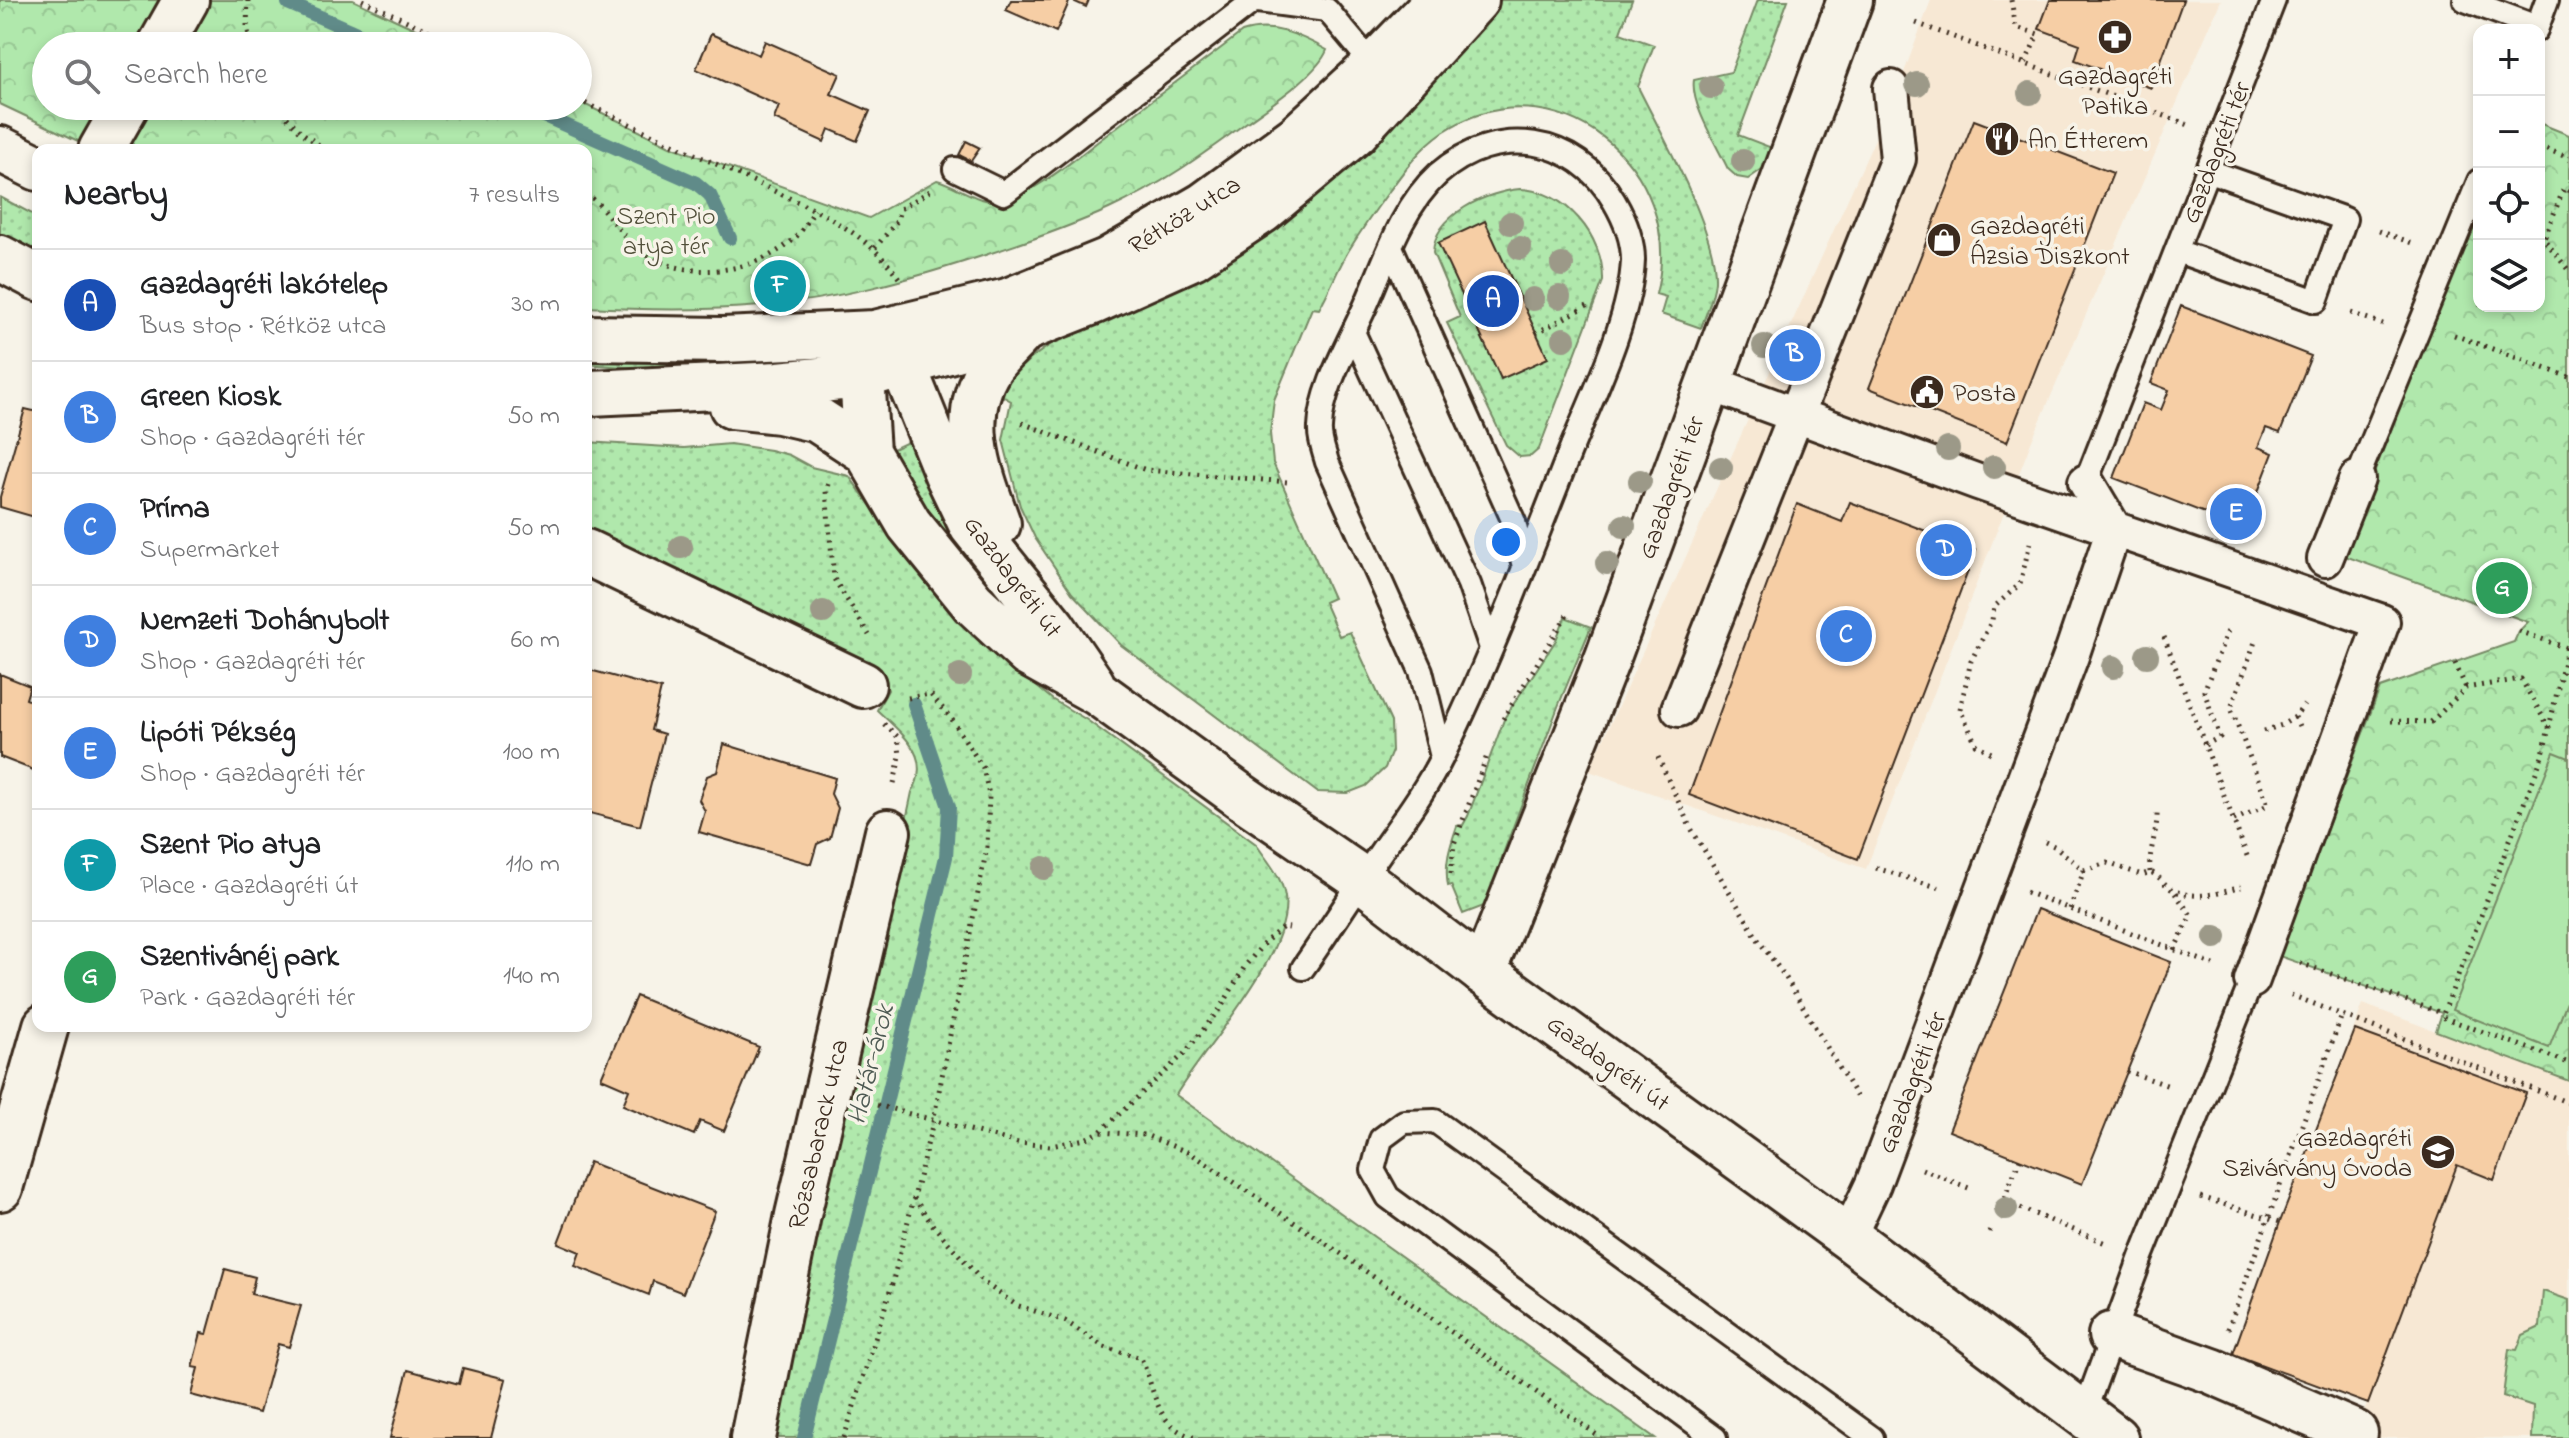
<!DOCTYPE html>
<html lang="en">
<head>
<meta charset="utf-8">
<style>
  :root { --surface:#fff; --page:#f6f6f6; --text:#202124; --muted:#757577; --line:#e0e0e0; --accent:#2563eb }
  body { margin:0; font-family:"Indie Flower",sans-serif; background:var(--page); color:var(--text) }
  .controls { position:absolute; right:24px; top:24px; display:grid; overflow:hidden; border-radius:16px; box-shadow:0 4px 12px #0003 }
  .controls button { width:72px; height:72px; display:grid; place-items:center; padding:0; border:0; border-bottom:2px solid var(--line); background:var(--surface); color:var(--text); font:40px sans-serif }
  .you { position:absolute; left:1506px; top:542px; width:28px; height:28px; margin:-20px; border:6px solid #fff; border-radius:50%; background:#1a73e8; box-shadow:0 0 0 12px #1a73e833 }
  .badge { display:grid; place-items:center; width:52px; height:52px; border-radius:50%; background:var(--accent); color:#fff; font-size:26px; font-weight:700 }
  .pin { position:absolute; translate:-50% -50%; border:4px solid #fff; box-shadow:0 2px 8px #0006 }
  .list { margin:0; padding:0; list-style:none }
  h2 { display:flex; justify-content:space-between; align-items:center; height:104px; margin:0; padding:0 32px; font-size:34px }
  h2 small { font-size:26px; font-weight:400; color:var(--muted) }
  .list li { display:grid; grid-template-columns:52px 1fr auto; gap:24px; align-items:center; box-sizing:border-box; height:112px; padding:0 32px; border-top:2px solid var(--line) }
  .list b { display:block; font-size:30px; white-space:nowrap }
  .list p { margin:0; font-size:26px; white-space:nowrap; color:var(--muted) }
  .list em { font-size:26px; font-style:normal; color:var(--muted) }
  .icon { flex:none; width:44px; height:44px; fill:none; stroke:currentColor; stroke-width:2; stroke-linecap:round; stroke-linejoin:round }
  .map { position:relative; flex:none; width:2569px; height:1438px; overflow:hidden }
  .search { position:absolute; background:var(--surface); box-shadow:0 4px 12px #0003; left:32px; top:32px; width:560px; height:88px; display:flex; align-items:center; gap:20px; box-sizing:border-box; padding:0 28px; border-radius:44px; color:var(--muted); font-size:30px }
  .panel { position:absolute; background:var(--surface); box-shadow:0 4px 12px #0003; left:32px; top:144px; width:560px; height:888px; border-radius:16px }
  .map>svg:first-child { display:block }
  .built { fill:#f7e8d4 }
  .grass { fill:url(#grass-dots); stroke:#768965; stroke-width:2 }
  .park { fill:url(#park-crowns); stroke:#768965; stroke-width:2 }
  .pitch { fill:#b0e8ac; stroke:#768965; stroke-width:2 }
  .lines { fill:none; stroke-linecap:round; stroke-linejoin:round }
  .stream { stroke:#608b89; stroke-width:14 }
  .building { fill:#f6cea5; stroke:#3b2a1e; stroke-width:2 }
  .service-casing { stroke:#3b2a1e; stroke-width:28 }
  .pedestrian-casing { stroke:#3b2a1e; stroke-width:40 }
  .minor-casing { stroke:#3b2a1e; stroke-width:50 }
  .tertiary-casing { stroke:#3b2a1e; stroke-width:50 }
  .path { stroke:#3b2a1e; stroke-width:5; stroke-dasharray:2 6; stroke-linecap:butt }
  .service { stroke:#f7f3e8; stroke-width:22 }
  .pedestrian { stroke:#f7f3e8; stroke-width:34 }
  .minor { stroke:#f7f3e8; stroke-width:44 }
  .tertiary { stroke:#f7f3e8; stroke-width:44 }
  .tree { fill:#9c9988 }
  .labels { text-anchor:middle; stroke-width:7; stroke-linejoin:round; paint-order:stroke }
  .poi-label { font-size:26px; fill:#3b2a1e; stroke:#f7f3e8; text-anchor:start }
  .street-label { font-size:26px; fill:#3b2a1e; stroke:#f7f3e8 }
  .park-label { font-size:26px; fill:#52503a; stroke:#f7f3e8 }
  .water-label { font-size:28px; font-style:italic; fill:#4e5a53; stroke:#f7f3e8 }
</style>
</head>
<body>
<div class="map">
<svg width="2569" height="1438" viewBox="0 0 2569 1438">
  <defs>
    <pattern id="grass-dots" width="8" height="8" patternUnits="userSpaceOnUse" patternTransform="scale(2)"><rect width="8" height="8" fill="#b0e8ac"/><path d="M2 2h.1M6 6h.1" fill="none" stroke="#98c794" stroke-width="1.8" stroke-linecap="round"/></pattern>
    <pattern id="park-crowns" width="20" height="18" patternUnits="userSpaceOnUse" patternTransform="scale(2)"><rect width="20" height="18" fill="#b0e8ac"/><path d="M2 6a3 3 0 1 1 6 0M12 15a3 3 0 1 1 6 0" fill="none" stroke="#98c794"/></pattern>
  </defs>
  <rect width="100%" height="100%" fill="#f7f3e8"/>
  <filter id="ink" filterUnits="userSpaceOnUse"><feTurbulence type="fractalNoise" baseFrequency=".0125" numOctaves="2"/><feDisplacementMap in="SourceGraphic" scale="16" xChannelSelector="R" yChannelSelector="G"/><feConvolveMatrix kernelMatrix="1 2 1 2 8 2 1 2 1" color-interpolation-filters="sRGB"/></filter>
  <g filter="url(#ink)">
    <path class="built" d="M1931,0H2221L2030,445L1866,869L1589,771L1899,86Z
      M2363,1004L2569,1081V1438H2355L2367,1404L2233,1354Z"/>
    <path class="grass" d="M1495,0H1632L1620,33L1654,45L1638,87C1661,134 1717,230 1715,281C1714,297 1706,313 1701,328L1661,314L1666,297L1656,294C1689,166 1554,59 1443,132C1420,148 1406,168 1390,190C1376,209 1362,229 1349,250C1338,268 1330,290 1319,309L1312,308L1274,400L1270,433L1273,463L1333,598L1324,602L1339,636L1350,632L1391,722L1392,751L1385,768L1366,786L1348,793L1317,792L1121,645L1072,593L1035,538L1020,506L1003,440L1011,401L997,393C1018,365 1042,350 1071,331Z
      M1758,0H1788L1738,135L1772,148L1765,167L1748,179L1737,177L1728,169C1718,147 1690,104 1694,80L1731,72Z
      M1520,189C1565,190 1604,236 1603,281L1539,449L1531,456L1520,457L1506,445L1447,323L1460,317L1433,253C1434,214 1487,192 1520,189Z
      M0,197L38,217V259L0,239Z
      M586,356L791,357L792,360L786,365L649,369L586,364Z
      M916,438L967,548L992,587L989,590L934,528L891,450Z
      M586,442L684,448L730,444L770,450L789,455L811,467L849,476L917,570L989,647L1053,700L1087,720L1256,844C1267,861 1282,876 1285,897C1293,953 1205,1046 1176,1095L1655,1438H774L912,792C933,756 902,734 877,710L888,690L881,673L586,532Z
      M1565,617L1591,627L1559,704L1503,854L1494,888L1484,906L1463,914L1451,885L1448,886C1444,864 1450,846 1457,826L1463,825L1468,816L1505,717L1556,640Z"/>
    <path class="park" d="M0,0H353L452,46H46V106H578V101L670,146L869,218L937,180C957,185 978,204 1000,201C1032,197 1082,153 1109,133C1153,99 1198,66 1242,32C1272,22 1300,35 1327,50C1318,74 1269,106 1247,122C1204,154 1158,187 1109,209C1067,228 1023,243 979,257C908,280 836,300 761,306C703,311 644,310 586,307V150H97L0,104Z
      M2539,123L2569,135V1081L2436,1031L2442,1013L2279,956L2380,688L2514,642L2519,631L2528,622L2342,555L2479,205V306H2539Z
      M2543,1291L2569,1300V1438H2532L2533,1406L2503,1396L2509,1349L2517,1350L2523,1335L2540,1327Z"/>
    <path class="pitch" d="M2554,752L2569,758V997L2549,1048L2452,1010Z"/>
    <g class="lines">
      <path class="stream" d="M288,3L386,46
        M522,106L696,183L710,195L730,238
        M804,1438L946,857L949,807L914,704"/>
    </g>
    <path class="building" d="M1011,0H1070L1056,32L1006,10Z
      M1071,0H1089L1086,7Z
      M2050,0H2183L2151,88L2075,60L2080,44L2039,29Z
      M711,34L759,55L765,41L840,74L831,94L870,111L857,141L829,129L824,142L774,119L779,106L696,69Z
      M1974,120L2113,173L2007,442L1869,388Z
      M966,141L980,148L971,161L959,155Z
      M1485,221L1517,291L1470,312L1438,243Z
      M1517,291L1548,358L1501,379L1470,312Z
      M2181,306L2311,356L2280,433L2266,428L2258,447L2273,453L2244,528L2114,478L2143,403L2161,410L2169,390L2151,383Z
      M25,409L38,412V518L0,507V497Z
      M1850,502L1976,550L1858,859L1689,795L1797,504L1842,522Z
      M586,669L661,689L651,730L664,734L640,826L586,812Z
      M0,674L30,686L26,699L38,704L36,771L0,757Z
      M724,744L835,778L831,794L838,808L830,838L817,844L811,864L699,832L705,811L699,800L707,776L717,772Z
      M2037,909L2171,962L2082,1184L1949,1131Z
      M636,996L759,1047L724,1131L700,1121L694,1135L623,1105L629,1090L601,1078Z
      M2355,1030L2526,1093L2494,1180L2457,1165L2368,1404L2233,1354L2280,1222Z
      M589,1162L715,1211L683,1293L653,1281L649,1295L575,1266L580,1252L558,1243Z
      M225,1269L255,1277L251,1294L301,1306L289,1347L278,1344L259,1413L191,1395L198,1368L192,1367L201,1333L207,1334Z
      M463,1368L506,1379L491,1438H390L408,1370L459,1384Z"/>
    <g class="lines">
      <g class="service-casing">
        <path id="service" d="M1250,0L1327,10L1374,66
          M2465,0L2537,27
          M2536,30L2547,0
          M955,169L1004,193L1252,2
          M1391,247L1514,522L1524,567
          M2177,251L2316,301L2345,219L2209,171
          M1354,334L1469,584L1491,648
          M2357,479L2479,181
          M2086,482L2274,0
          M1303,968C1327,934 1349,899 1372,865C1396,829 1424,794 1443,755C1492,656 1530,552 1571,449C1593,395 1631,318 1633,260C1633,240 1624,218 1614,201C1576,135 1496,123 1438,174C1403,206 1386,258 1368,300C1352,338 1321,387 1320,428C1319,439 1324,451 1327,462L1421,671L1442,757
          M2084,1413L2141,1257L2252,980
          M1715,1438L1388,1197L1373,1170L1381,1139L1404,1122L1435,1121L1872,1438"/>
      </g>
      <g class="pedestrian-casing">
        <path id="pedestrian" d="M1731,391L1978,482L2382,622L2252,980
          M2325,559L2357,479
          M1679,709L1898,159L1891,88
          M1848,1237L1873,1184L2071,656L2114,529L2086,482"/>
      </g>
      <g class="minor-casing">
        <path id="minor" d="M160,46L186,0
          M101,150L126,106
          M0,258L38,278
          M586,552L863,685
          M1483,972L1608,657L1850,0
          M0,1188L46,1026
          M2111,1335L2212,1371L2355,1433
          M753,1438L798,1215L888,832"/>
      </g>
      <g class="tertiary-casing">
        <path id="tertiary" d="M0,149L38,168
          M875,333L862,376L867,452L909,524L973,603L1028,654L1098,693L1239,795L1362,879L1483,972L1848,1237L2115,1438
          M586,338L723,340L875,333L1008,301L1107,261L1204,205L1297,137L1374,66L1438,0
          M884,343L903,365L947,474L972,526L1053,627L1092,684
          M591,393L778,384L862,376L1024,329L1095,301L1193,257L1262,211L1356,132L1476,0
          M732,406L779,411L818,420L867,452
          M998,524C980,474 957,418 990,367C999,354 1013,342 1024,329"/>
      </g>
      <path class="path" d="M248,0L247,26L251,46
        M362,0L461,46
        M2011,0L2016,27L2038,34L2025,64
        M1916,23L2189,125
        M578,100L815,210C851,230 875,245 899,278
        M276,106L301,132L326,150
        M2539,146L2569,158
        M2569,191L2564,188L2544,239L2569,271
        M586,193C608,209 619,236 642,252C686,282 753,274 793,240C802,232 808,220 815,210
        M2379,231L2415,244
        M875,248L897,221L900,209L930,191
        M2351,313L2383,324
        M1536,333L1589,305
        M2454,335L2569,377
        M1022,423L1146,470L1288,482
        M828,484L826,491L834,579L869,635
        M2519,631L2567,648
        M2164,637L2249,861
        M2567,648L2543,754L2442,1017L2569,1063
        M2455,663L2466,688
        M1503,719L1568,613
        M2391,721L2431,722L2466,688L2521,679L2549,728
        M884,724L898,737L900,756L893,788
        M2299,726L2295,717L2304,705
        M2264,731L2282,725L2295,717
        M2205,745L2220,737L2204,691L2229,628
        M1991,753L1976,744L1960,709L1971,661L1992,620L1994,607L2020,584L2030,543
        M1658,757L1689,825L1759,941L1786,978L1859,1101
        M2234,820L2268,805L2231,708L2256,639
        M2045,842L2056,847L2084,870L2107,863L2142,875L2150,872C2161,876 2165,887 2175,891C2197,900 2221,893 2241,887
        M1876,868L1940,888
        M2150,872C2148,851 2158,832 2157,811
        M1451,874L1454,844L1488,753
        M2026,892L2214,965
        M2070,909L2084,870
        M2174,950L2191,915L2174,892
        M2300,963L2442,1013
        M2291,995L2569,1103
        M2127,1071L2172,1087
        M877,1105L1018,1143L1051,1146L1085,1139L1100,1132L1145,1135L1192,1154L1340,1253L1601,1438
        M1101,1131L1184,1054L1222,1006L1245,966L1265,942L1283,927L1289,928
        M2020,1159L2003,1201L2108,1244
        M1922,1169L1971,1189
        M2201,1197L2280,1222
        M914,1198L932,1224L983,1282L1016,1305L1065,1321L1104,1347L1141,1358C1156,1390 1154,1428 1197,1438
        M1989,1232L1991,1227
        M2228,1329L2342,1015
        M844,1438L891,1288L933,1122L987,847L989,795L983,768L951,718L930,694L908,698"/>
      <use href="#service" class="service"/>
      <use href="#pedestrian" class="pedestrian"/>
      <use href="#minor" class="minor"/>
      <use href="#tertiary" class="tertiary"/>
    </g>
    <g class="tree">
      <circle cx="1917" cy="84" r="12"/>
      <circle cx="1711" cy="87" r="12"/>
      <circle cx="2030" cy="93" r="12"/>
      <circle cx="1743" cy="161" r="12"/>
      <circle cx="1511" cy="223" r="12"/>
      <circle cx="1520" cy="248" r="12"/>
      <circle cx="1562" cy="265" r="12"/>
      <circle cx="1559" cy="297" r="12"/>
      <circle cx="1533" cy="299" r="12"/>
      <circle cx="1564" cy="339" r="12"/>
      <circle cx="1764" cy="346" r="12"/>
      <circle cx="1948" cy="449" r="12"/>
      <circle cx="1994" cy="467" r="12"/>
      <circle cx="1721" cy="468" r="12"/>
      <circle cx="1640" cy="481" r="12"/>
      <circle cx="1624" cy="526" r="12"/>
      <circle cx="681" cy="547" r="12"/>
      <circle cx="1607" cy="563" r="12"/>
      <circle cx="823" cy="612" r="12"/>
      <circle cx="2147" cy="656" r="12"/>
      <circle cx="2113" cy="667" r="12"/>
      <circle cx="960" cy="675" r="12"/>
      <circle cx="1044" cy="868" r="12"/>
      <circle cx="2215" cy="937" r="12"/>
      <circle cx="2006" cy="1209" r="12"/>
    </g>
  </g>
  <defs>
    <g id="pharmacy-disc" transform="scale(1.8)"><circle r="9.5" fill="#3b2a1e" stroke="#f7f3e8"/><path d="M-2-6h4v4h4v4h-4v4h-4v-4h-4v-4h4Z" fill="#fff"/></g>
    <g id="restaurant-disc" transform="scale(1.8)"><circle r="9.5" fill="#3b2a1e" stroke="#f7f3e8"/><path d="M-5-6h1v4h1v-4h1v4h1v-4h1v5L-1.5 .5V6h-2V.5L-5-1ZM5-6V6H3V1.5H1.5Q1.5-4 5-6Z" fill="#fff"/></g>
    <g id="shop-disc" transform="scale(1.8)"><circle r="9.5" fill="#3b2a1e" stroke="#f7f3e8"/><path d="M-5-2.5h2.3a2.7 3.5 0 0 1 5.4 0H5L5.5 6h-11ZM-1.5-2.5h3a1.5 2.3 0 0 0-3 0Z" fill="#fff"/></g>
    <g id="civic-disc" transform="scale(1.8)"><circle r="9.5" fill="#3b2a1e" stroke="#f7f3e8"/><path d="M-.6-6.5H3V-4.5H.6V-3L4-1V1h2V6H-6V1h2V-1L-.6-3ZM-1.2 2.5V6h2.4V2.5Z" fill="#fff"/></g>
    <g id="school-disc" transform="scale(1.8)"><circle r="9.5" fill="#3b2a1e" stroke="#f7f3e8"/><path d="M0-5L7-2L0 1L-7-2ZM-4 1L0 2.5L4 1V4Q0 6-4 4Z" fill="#fff"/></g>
  </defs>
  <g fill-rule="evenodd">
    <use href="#pharmacy-disc" x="2115" y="37"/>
    <use href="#restaurant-disc" x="2002" y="139"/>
    <use href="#shop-disc" x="1944" y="240"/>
    <use href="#civic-disc" x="1927" y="392"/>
    <use href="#school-disc" x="2438" y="1152"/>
  </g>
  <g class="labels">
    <g class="poi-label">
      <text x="2115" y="84" text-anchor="middle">Gazdagréti<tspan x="2115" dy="30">Patika</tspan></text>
      <text x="2028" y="148">An Étterem</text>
      <text x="1970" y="234">Gazdagréti<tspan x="1970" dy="30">Ázsia Diszkont</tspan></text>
      <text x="1953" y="401">Posta</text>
      <text x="2412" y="1146" text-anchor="end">Gazdagréti<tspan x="2412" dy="30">Szivárvány Óvoda</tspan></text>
    </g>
    <g class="street-label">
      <text transform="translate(2215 152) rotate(-69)" y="9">Gazdagréti tér</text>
      <text transform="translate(1184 214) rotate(-32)" y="9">Rétköz utca</text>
      <text transform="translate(1670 487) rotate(-70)" y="9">Gazdagréti tér</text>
      <text transform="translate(1014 576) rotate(53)" y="9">Gazdagréti út</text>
      <text transform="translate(1609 1062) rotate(36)" y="9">Gazdagréti út</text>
      <text transform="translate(1911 1082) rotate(-69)" y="9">Gazdagréti tér</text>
      <text transform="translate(817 1134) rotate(-77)" y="9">Rózsabarack utca</text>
    </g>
    <g class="park-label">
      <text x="666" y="224">Szent Pio<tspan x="666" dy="30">atya tér</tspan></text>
    </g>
    <g class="water-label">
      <text transform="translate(869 1064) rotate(-76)" y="10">Határ-árok</text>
    </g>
  </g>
</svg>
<div class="controls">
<button>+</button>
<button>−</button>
<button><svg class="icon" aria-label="locate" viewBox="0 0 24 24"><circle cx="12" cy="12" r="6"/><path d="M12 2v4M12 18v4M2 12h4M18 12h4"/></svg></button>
<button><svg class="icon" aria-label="layers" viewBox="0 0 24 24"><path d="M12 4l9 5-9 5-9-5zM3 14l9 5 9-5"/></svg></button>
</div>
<div class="you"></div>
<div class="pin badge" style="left:1493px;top:301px;background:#1a4fb4">A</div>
<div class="pin badge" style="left:1795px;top:355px;background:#3f7fe0">B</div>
<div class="pin badge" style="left:1846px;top:636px;background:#3f7fe0">C</div>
<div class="pin badge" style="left:1946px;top:550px;background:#3f7fe0">D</div>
<div class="pin badge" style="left:2236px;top:514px;background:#3f7fe0">E</div>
<div class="pin badge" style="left:780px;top:286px;background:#0f9aa8">F</div>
<div class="pin badge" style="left:2502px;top:588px;background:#2e9e5b">G</div>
<div class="search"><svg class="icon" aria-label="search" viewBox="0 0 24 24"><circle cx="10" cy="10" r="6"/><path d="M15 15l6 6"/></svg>Search here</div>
<section class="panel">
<h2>Nearby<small>7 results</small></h2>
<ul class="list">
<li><span class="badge" style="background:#1a4fb4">A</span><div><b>Gazdagréti lakótelep</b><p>Bus stop · Rétköz utca</p></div><em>30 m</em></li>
<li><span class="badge" style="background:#3f7fe0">B</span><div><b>Green Kiosk</b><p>Shop · Gazdagréti tér</p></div><em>50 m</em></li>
<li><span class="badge" style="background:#3f7fe0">C</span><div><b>Príma</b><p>Supermarket</p></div><em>50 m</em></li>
<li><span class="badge" style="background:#3f7fe0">D</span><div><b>Nemzeti Dohánybolt</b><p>Shop · Gazdagréti tér</p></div><em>60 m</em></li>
<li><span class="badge" style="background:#3f7fe0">E</span><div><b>Lipóti Pékség</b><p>Shop · Gazdagréti tér</p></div><em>100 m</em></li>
<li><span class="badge" style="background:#0f9aa8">F</span><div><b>Szent Pio atya</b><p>Place · Gazdagréti út</p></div><em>110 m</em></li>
<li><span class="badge" style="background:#2e9e5b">G</span><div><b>Szentivánéj park</b><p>Park · Gazdagréti tér</p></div><em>140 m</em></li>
</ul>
</section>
</div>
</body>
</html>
